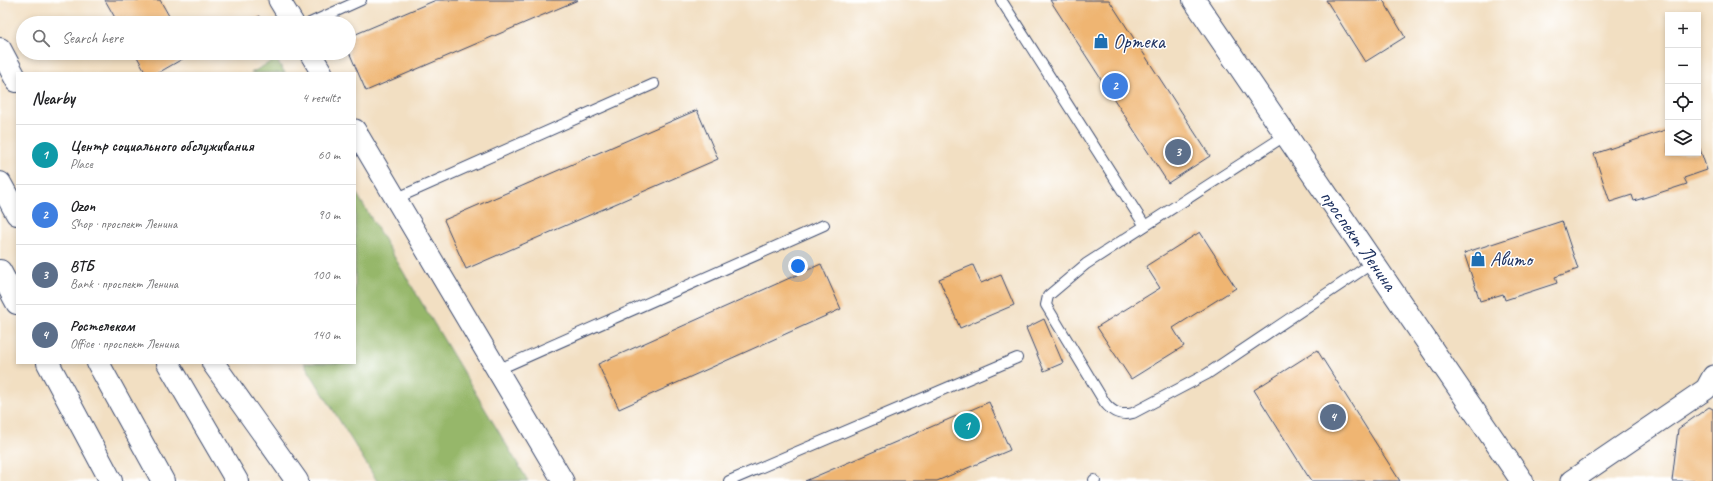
<!DOCTYPE html>
<html lang="en">
<head>
<meta charset="utf-8">
<style>
  :root { --surface:#fff; --page:#f6f6f6; --text:#202124; --muted:#757577; --line:#e0e0e0; --accent:#1f6fb2 }
  body { margin:0; font-family:Caveat,sans-serif; background:var(--page); color:var(--text) }
  .controls { position:absolute; right:12px; top:12px; display:grid; overflow:hidden; border-radius:0px; box-shadow:0 2px 6px #0003 }
  .controls button { width:36px; height:36px; display:grid; place-items:center; padding:0; border:0; border-bottom:1px solid var(--line); background:var(--surface); color:var(--text); font:20px sans-serif }
  .you { position:absolute; left:798px; top:266px; width:14px; height:14px; margin:-10px; border:3px solid #fff; border-radius:50%; background:#1a73e8; box-shadow:0 0 0 6px #1a73e833 }
  .badge { display:grid; place-items:center; width:26px; height:26px; border-radius:50%; background:var(--accent); color:#fff; font-size:13px; font-weight:700 }
  .pin { position:absolute; translate:-50% -50%; border:2px solid #fff; box-shadow:0 1px 4px #0006 }
  .list { margin:0; padding:0; list-style:none }
  h2 { display:flex; justify-content:space-between; align-items:center; height:52px; margin:0; padding:0 16px; font-size:17px }
  h2 small { font-size:13px; font-weight:400; color:var(--muted) }
  .list li { display:grid; grid-template-columns:26px 1fr auto; gap:12px; align-items:center; box-sizing:border-box; height:60px; padding:0 16px; border-top:1px solid var(--line) }
  .list b { display:block; font-size:15px; white-space:nowrap }
  .list p { margin:0; font-size:13px; white-space:nowrap; color:var(--muted) }
  .list em { font-size:13px; font-style:normal; color:var(--muted) }
  .icon { flex:none; width:22px; height:22px; fill:none; stroke:currentColor; stroke-width:2; stroke-linecap:round; stroke-linejoin:round }
  .map { position:relative; flex:none; width:1713px; height:481px; overflow:hidden }
  .search { position:absolute; background:var(--surface); box-shadow:0 2px 6px #0003; left:16px; top:16px; width:340px; height:44px; display:flex; align-items:center; gap:10px; box-sizing:border-box; padding:0 14px; border-radius:22px; color:var(--muted); font-size:15px }
  .panel { position:absolute; background:var(--surface); box-shadow:0 2px 6px #0003; left:16px; top:72px; width:340px; height:292px; border-radius:0px }
  .map>svg:first-child { display:block }
  .forest { fill:#96b76b; stroke:#587364 }
  .building { fill:#efb572 }
  .lines { fill:none; stroke-linecap:round; stroke-linejoin:round }
  .lane-casing { stroke:#3b496d; stroke-width:12 }
  .street-casing { stroke:#3b496d; stroke-width:23 }
  .secondary-casing { stroke:#3b496d; stroke-width:24 }
  .primary-casing { stroke:#3b496d; stroke-width:24 }
  .highway-casing { stroke:#3b496d; stroke-width:24 }
  .lane { stroke:#fff; stroke-width:10 }
  .street { stroke:#fff; stroke-width:21 }
  .secondary { stroke:#fff; stroke-width:22 }
  .primary { stroke:#fff; stroke-width:22 }
  .highway { stroke:#fff; stroke-width:22 }
  .labels { text-anchor:middle; stroke-width:3; stroke-linejoin:round; paint-order:stroke }
  .poi-label { font-size:20px; fill:#1b2f5e; stroke:#fff; text-anchor:start }
  .street-label { font-size:20px; fill:#1b2f5e; stroke:#fff }
</style>
</head>
<body>
<div class="map">
<svg width="1713" height="481" viewBox="0 0 1713 481">
  <rect width="100%" height="100%" fill="#fff"/>
  <filter id="ink" filterUnits="userSpaceOnUse"><feTurbulence type="fractalNoise" baseFrequency=".025" numOctaves="2"/><feDisplacementMap in="SourceGraphic" scale="8" xChannelSelector="R" yChannelSelector="G"/><feConvolveMatrix kernelMatrix="1 2 1 2 8 2 1 2 1" color-interpolation-filters="sRGB"/></filter>
  <filter id="wash" filterUnits="userSpaceOnUse"><feTurbulence type="fractalNoise" baseFrequency=".012" numOctaves="4" result="noise"/><feDisplacementMap in="SourceGraphic" scale="16" xChannelSelector="R" yChannelSelector="G"/><feGaussianBlur stdDeviation="0.9" result="paint"/><feColorMatrix in="noise" values="0 0 0 0 0 0 0 0 0 0 0 0 0 0 0 0 0 1.4 0 .05"/><feComposite in="paint" operator="in"/></filter>
  <g filter="url(#wash)">
    <rect width="100%" height="100%" fill="#f2dfc2"/>
    <path class="forest" d="M276,59L285,73H251Z
      M355,191L528,481H377L304,363H355Z"/>
    <g id="blocks">
      <path class="building" d="M105,0H160L173,23H118Z
        M436,0H578L366,91L349,52V37Z
        M1050,0H1109L1210,156L1168,183Z
        M1326,0H1383L1405,37L1365,62Z
        M260,16L263,23H251L250,21Z
        M135,53H190L191,54L158,73H146Z
        M697,110L718,159L466,269L444,220Z
        M1668,129V153H1698V143L1707,170L1684,178L1687,184L1634,201L1632,195L1610,202L1594,154Z
        M1562,221L1578,269L1555,277L1557,283L1505,300L1503,294L1480,301L1464,253Z
        M1200,232L1236,288L1173,328L1184,346L1131,379L1097,327L1160,288L1146,266Z
        M821,264L841,309L619,409L598,364Z
        M973,265L981,283L1001,275L1014,305L960,328L939,279Z
        M1044,319L1063,363L1044,371L1026,328Z
        M1317,350L1384,456L1400,481H1311L1254,390Z
        M989,402L1010,450L937,481H805Z
        M1709,407L1713,409V481H1672L1678,429Z"/>
    </g>
  </g>
  <g filter="url(#ink)">
    <use href="#blocks" fill-opacity="0" stroke="#3b496d" stroke-width="1"/>
    <g class="lines">
      <g class="lane-casing">
        <path id="lane" d="M1001,0L1145,226
          M310,23L361,0
          M1286,135L1086,264L1048,296L1046,305L1105,403C1113,413 1121,416 1133,413L1207,374L1374,262
          M395,199L654,84
          M497,370L824,225
          M1094,480L1095,481
          M729,481L1017,358"/>
      </g>
      <g class="street-casing">
        <path id="street" d="M279,0L293,23
          M310,53L322,73
          M355,130L563,481
          M1571,481L1706,389L1713,376"/>
      </g>
      <g class="secondary-casing">
        <path id="secondary" d="M1194,0L1522,481
          M213,363L297,481"/>
      </g>
      <g class="primary-casing">
        <path id="primary" d="M0,271L17,303
          M48,363L111,481"/>
      </g>
      <g class="highway-casing">
        <path id="highway" d="M0,49L17,81
          M0,183L17,214
          M98,363L163,481
          M168,363L237,481"/>
      </g>
      <use href="#lane" class="lane"/>
      <use href="#street" class="street"/>
      <use href="#secondary" class="secondary"/>
      <use href="#primary" class="primary"/>
      <use href="#highway" class="highway"/>
    </g>
  </g>
  <defs>
    <g id="shop-bare" transform="scale(1.2)"><path d="M-5-2.5h2.3a2.7 3.5 0 0 1 5.4 0H5L5.5 6h-11ZM-1.5-2.5h3a1.5 2.3 0 0 0-3 0Z" fill="#1f6fb2" stroke="#fff" stroke-width="2.5" paint-order="stroke"/></g>
  </defs>
  <g fill-rule="evenodd">
    <use href="#shop-bare" x="1101" y="41"/>
    <use href="#shop-bare" x="1478" y="259"/>
  </g>
  <g class="labels">
    <g class="poi-label">
      <text x="1113" y="48">Ортека</text>
      <text x="1490" y="266">Авито</text>
    </g>
    <g class="street-label">
      <text transform="translate(1359 240) rotate(55)" y="7">проспект Ленина</text>
    </g>
  </g>
</svg>
<div class="controls">
<button>+</button>
<button>−</button>
<button><svg class="icon" aria-label="locate" viewBox="0 0 24 24"><circle cx="12" cy="12" r="6"/><path d="M12 2v4M12 18v4M2 12h4M18 12h4"/></svg></button>
<button><svg class="icon" aria-label="layers" viewBox="0 0 24 24"><path d="M12 4l9 5-9 5-9-5zM3 14l9 5 9-5"/></svg></button>
</div>
<div class="you"></div>
<div class="pin badge" style="left:967px;top:426px;background:#0f9aa8">1</div>
<div class="pin badge" style="left:1115px;top:86px;background:#3f7fe0">2</div>
<div class="pin badge" style="left:1178px;top:152px;background:#5c6f8a">3</div>
<div class="pin badge" style="left:1333px;top:417px;background:#5c6f8a">4</div>
<div class="search"><svg class="icon" aria-label="search" viewBox="0 0 24 24"><circle cx="10" cy="10" r="6"/><path d="M15 15l6 6"/></svg>Search here</div>
<section class="panel">
<h2>Nearby<small>4 results</small></h2>
<ul class="list">
<li><span class="badge" style="background:#0f9aa8">1</span><div><b>Центр социального обслуживания</b><p>Place</p></div><em>60 m</em></li>
<li><span class="badge" style="background:#3f7fe0">2</span><div><b>Ozon</b><p>Shop · проспект Ленина</p></div><em>90 m</em></li>
<li><span class="badge" style="background:#5c6f8a">3</span><div><b>ВТБ</b><p>Bank · проспект Ленина</p></div><em>100 m</em></li>
<li><span class="badge" style="background:#5c6f8a">4</span><div><b>Ростелеком</b><p>Office · проспект Ленина</p></div><em>140 m</em></li>
</ul>
</section>
</div>
</body>
</html>
